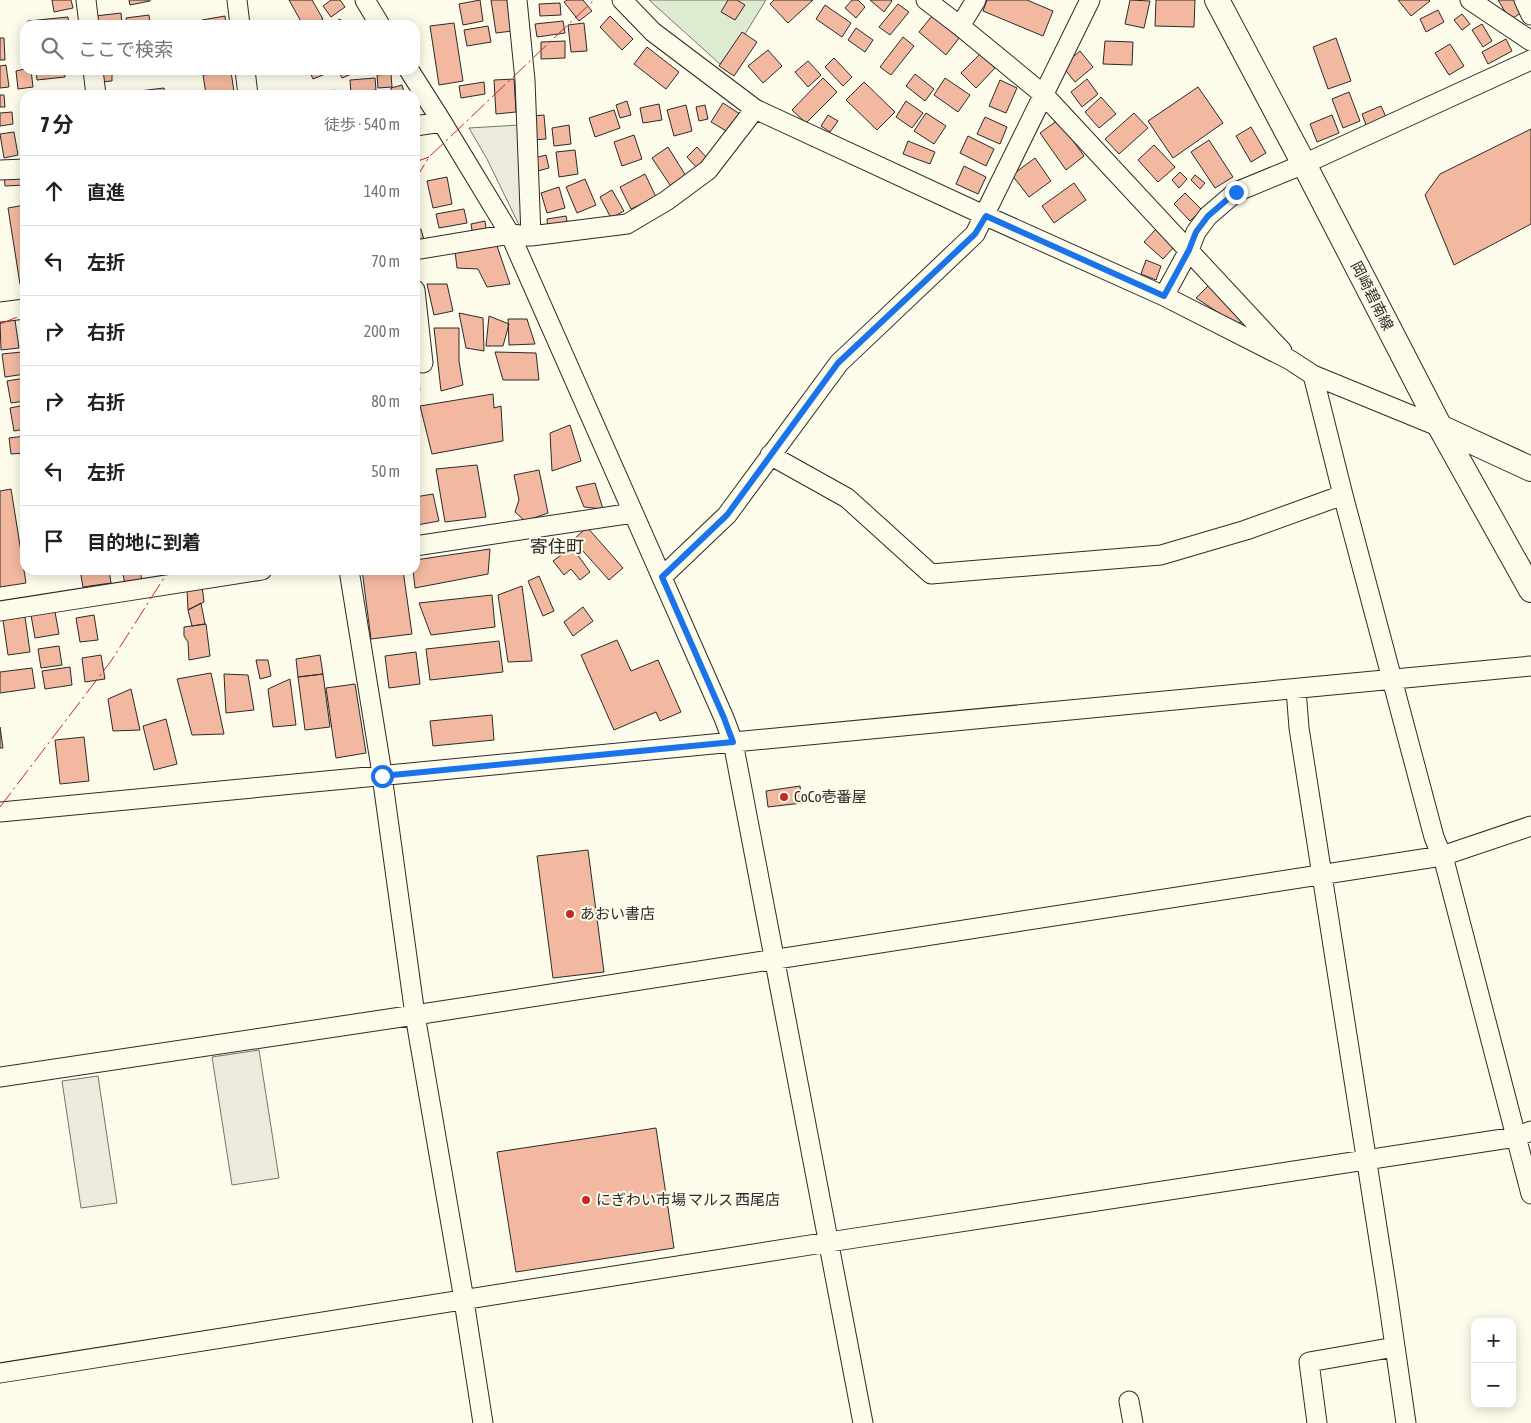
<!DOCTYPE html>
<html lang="ja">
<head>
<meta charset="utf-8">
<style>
  :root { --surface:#fff; --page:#f6f6f6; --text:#202124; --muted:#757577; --line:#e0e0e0 }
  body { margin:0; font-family:"Asap Condensed","Noto Sans JP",sans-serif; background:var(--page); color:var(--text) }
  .controls { position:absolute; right:15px; bottom:15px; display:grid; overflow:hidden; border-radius:10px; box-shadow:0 2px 12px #0003 }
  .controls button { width:45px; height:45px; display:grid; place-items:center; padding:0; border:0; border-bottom:1px solid var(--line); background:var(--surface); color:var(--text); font:25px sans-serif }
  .stop { position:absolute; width:15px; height:15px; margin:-11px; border:4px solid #1a73e8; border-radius:50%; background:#fff }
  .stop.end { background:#1a73e8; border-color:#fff; box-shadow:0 1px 5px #0008 }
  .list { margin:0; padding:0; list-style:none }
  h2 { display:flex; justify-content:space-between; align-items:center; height:65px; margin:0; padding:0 20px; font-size:21px }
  h2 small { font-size:16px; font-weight:400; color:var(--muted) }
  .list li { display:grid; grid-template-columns:32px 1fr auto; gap:15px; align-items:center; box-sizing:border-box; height:70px; padding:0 20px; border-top:1px solid var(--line) }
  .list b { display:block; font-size:19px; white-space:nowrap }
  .list em { font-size:16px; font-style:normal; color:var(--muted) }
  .icon { flex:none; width:28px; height:28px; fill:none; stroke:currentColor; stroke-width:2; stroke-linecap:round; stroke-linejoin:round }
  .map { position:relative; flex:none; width:1531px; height:1423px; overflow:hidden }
  .search { position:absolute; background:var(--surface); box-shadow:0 2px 12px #0003; left:20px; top:20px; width:400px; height:55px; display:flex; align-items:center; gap:12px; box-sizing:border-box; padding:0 18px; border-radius:15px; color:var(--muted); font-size:19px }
  .panel { position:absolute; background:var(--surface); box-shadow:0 2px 12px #0003; left:20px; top:90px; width:400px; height:485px; border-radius:15px }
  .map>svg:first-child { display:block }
  .green { fill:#deebd1; stroke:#74746e }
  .parking { fill:#eceadb; stroke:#74746e }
  .building { fill:#f2b8a0; stroke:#2b2b2b }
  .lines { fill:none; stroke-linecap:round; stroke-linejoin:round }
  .minor-casing { stroke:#2b2b2b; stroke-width:21 }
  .major-casing { stroke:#2b2b2b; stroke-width:26 }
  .minor { stroke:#fdfbea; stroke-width:19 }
  .major { stroke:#fdfbea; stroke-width:24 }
  .power { stroke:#c62828; stroke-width:1; stroke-dasharray:18 4 2.5 4; stroke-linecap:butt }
  .route { stroke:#1a73e8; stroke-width:6 }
  .poi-dot { fill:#c62828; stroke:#fdfbea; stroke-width:2 }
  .labels { text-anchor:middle; stroke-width:4; stroke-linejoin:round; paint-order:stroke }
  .street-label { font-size:15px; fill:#2b2b2b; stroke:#fdfbea }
  .poi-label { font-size:15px; fill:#2b2b2b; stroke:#fdfbea; text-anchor:start }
  .quarter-label { font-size:18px; fill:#2b2b2b; stroke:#fdfbea }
</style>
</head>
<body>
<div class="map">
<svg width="1531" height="1423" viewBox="0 0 1531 1423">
  <rect width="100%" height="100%" fill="#fdfbea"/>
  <path class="green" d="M649,0H766L745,34L720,64Z"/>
  <path class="parking" d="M519,125L526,229L520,227L487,159L469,128Z
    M259,1050L279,1178L232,1185L212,1057Z
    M98,1076L117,1203L81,1208L62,1081Z"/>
  <path class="building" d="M52,0H71L73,8L54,12Z
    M129,0H150V1L130,5Z
    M289,0H312L323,19L313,25H303Z
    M331,0H340L345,7L331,17L323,6Z
    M480,0L483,21L463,25L459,4Z
    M491,0H507L512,31L496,33Z
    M567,0H583L592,11L579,21L564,2Z
    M728,0H737L745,5L735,20L721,12Z
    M774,0H813L788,23L770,4Z
    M852,0H858L865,7L856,18L845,8Z
    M870,0H891L892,1L884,12Z
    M987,0H1027L1053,11L1043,36L983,11Z
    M1130,0L1150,1L1144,28L1125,24Z
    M1156,0H1195L1194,27L1155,26Z
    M1398,0H1429L1430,1L1411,16Z
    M1498,0H1518L1524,11L1510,20Z
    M560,3L561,15L540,16L539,4Z
    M898,4L909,12L890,35L879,27Z
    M825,5L851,23L842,37L816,19Z
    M1438,10L1444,22L1426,32L1420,19Z
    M121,13L122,25H96L95,16Z
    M1462,14L1470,24L1462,30L1454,20Z
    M149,15L150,25H127L126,18Z
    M225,16L226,25H203L202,20Z
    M610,16L633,39L622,50L600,27Z
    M932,16L959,38L946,55L919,32Z
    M68,17L69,25H29L28,21Z
    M340,19L344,25H330Z
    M563,21L565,33L537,37L535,24Z
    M454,23L463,81L439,85L430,26Z
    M584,23L587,51L571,52L568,25Z
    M1482,24L1492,41L1483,47L1472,30Z
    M488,26L491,42L467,46L464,30Z
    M856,28L873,40L865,52L848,40Z
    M742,32L757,42L734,76L719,66Z
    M903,37L914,46L891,75L880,67Z
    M0,38H4L5,60H0Z
    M1336,38L1351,81L1328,89L1313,47Z
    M1506,39L1512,51L1488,64L1482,52Z
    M565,41V58L541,59V42Z
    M1105,41L1133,42L1132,65L1103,64Z
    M1450,44L1464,66L1449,75L1435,53Z
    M647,47L679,72L666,89L634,64Z
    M768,50L782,66L763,83L748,66Z
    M1080,51L1093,67L1075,82L1062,66Z
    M980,54L995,68L976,88L961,73Z
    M834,58L852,77L843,86L825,67Z
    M808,61L821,75L808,87L795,72Z
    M6,65L9,87L0,88V66Z
    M25,69L31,70L33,87L18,89L16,71Z
    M36,70H64L65,77L37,80Z
    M98,70H112V81L98,82Z
    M309,70H326L328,73L313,79Z
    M338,70H359V71L342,78Z
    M231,72L234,91L206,94L203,75Z
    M391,74L392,87L378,88L377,75Z
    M915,74L934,89L925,101L906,86Z
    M375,78L376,90L351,93L350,80Z
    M823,78L837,92L806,123L792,110Z
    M945,78L970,95L958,112L934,95Z
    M514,79L516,112L496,114L494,80Z
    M1087,79L1098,94L1082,107L1071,92Z
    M1000,80L1017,88L1006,113L989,106Z
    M484,82L485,94L461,98L459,86Z
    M864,82L895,112L877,130L846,100Z
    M402,85L405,95H392L391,88Z
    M1198,87L1223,123L1173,158L1148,121Z
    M164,88L165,95H140L139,91Z
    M335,90L337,95H317Z
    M1349,92L1360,121L1343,128L1332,99Z
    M0,95H4L5,107H0Z
    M1101,97L1116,114L1099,128L1085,112Z
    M627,101L631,115L620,118L616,105Z
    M906,101L923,113L912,128L896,117Z
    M723,103L740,114L728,132L711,122Z
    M659,104L662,120L643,123L640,108Z
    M686,105L692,131L674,136L667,110Z
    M705,105L708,119L699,121L696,107Z
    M1381,106L1386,117L1366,125L1362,114Z
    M614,110L620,128L595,137L589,118Z
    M12,112L13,124L0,126V113Z
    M926,113L946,126L934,144L914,131Z
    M1134,113L1148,128L1119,154L1105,139Z
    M544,115L546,139L533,140L531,116Z
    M828,115L838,121L830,132L821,126Z
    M1332,115L1339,133L1317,142L1310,124Z
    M985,117L1007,127L1000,144L977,134Z
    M1058,120L1084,156L1066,170L1040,133Z
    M569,125L571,144L554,146L552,128Z
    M1251,127L1266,153L1251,162L1236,136Z
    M1531,129V224L1454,265L1425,195L1440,174Z
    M14,132L18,155L4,158L0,134Z
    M634,135L642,159L622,166L614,142Z
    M968,136L994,149L986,166L960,153Z
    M1209,140L1233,177L1215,188L1191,152Z
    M908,141L935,152L930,164L903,154Z
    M1154,145L1175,167L1158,182L1138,160Z
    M668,147L689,181L674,191L652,158Z
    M697,147L707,158L697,168L687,157Z
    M575,150L578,174L559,177L556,152Z
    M546,155L549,168L534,172L531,159Z
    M1035,158L1051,181L1029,197L1012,175Z
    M964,166L986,177L978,194L956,184Z
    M25,172V185L5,186L4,173Z
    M1180,172L1187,179L1179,188L1172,180Z
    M645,174L656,197L631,209L620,187Z
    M1195,175L1205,183L1200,189L1191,180Z
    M447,177L452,204L433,208L427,181Z
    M585,179L596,205L577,213L566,187Z
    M1074,183L1086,200L1054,223L1042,206Z
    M559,187L565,208L547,213L541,193Z
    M612,190L624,211L611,218L600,197Z
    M1185,193L1202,210L1190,221L1174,204Z
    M415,202L418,220L415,221Z
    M25,205V283L20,284L8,208Z
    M464,209L467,223L439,228L436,214Z
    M566,216L568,226L548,230L547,219Z
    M485,221L487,234L473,236L471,224Z
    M1157,228L1176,245L1163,259L1144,242Z
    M421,229L424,240L415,243V230Z
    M496,243L510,284L487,287L478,269L457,268L455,251Z
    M1146,260L1161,266L1156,280L1141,274Z
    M427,284H447L453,311L434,315Z
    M1210,284L1246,320L1236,324L1196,298Z
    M459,313L483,318L484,351L466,348Z
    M489,316L509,324L503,346H486Z
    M508,319H527L535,344L509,345Z
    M15,320L19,348L1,350L0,322Z
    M434,328H459V361L463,385L441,391Z
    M22,352L25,374L5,377L2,354Z
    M495,352L536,353L539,380H503Z
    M415,362L420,390H415Z
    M25,378V401L11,403L7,381Z
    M493,394L494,408L501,406L503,441L432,454L420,406Z
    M25,405V429L14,431L10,408Z
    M570,425L581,461L552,471L550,433Z
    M25,436V453L11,454L9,438Z
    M477,465L486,517L445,522L436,469Z
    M539,470L548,513L525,521L515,512L519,500L514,475Z
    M595,483L603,509L584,507L576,487Z
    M11,489L26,583L0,587V491Z
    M433,494L439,521L417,525L415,515V497Z
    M587,527L623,568L609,580L573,540Z
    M572,547L590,572L580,580L571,569L564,575L553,561Z
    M490,549L488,574L415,588L413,570H415V560Z
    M80,570H109L111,583L83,587Z
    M122,570H140L142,581L125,584Z
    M176,570H194L195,575L177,578Z
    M362,570H403L412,634L371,639Z
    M539,576L554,611L543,616L528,581Z
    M202,586L204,602L188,610L187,589Z
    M522,586L532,661L508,662L498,595Z
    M492,595L495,627L431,635L419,603Z
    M201,603L205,624L192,626L188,610Z
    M583,607L593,621L573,636L564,622Z
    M55,612L59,634L35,638L31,615Z
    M94,615L98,640L80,642L76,618Z
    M25,617L30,652L8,655L3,620Z
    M206,624L210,656L189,660L188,642L184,636V627Z
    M617,640L631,671L658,660L681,712L660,721L656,712L614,730L581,655Z
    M499,641L503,672L430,680L426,649Z
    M59,646L62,665L41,668L38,649Z
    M416,652L420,684L389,688L385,656Z
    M101,655L105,679L85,682L82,658Z
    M320,655L323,674L298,677L296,659Z
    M256,660H268L271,676L260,679Z
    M70,667L72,685L45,689L42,671Z
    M32,668L35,688L0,693V672Z
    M211,673L224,734L192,735L177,679Z
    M224,674L248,675L254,710L226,713Z
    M323,674L330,727L305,730L298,677Z
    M290,679L296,725L273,727L268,689Z
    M355,684L366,753L336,758L326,688Z
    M131,689L140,730L113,731L108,699Z
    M492,715L494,740L433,746L430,721Z
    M166,719L177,764L154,770L143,726Z
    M0,727L3,748H0Z
    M84,737L89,781L60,784L55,740Z
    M800,786L802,803L768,807L766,791Z
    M588,850L604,972L553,978L537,856Z
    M656,1128L674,1248L516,1272L497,1152Z"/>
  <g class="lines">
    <g class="minor-casing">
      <path id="minor" d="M86,0L89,25
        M237,0L240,25
        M365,0L380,25
        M517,0L525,80L531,236
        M622,0L653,32L755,109L986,216L1164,296L1290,360L1313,375L1440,427
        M926,0L960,26L1044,95L1282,351
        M1470,0L1531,41
        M1524,0L1531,15
        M960,26L976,0
        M93,70L96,95
        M245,70L248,95
        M409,70L442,122L510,234L724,718L733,742L863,1423
        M415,126L442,122
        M0,170L25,169
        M415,250L510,234L531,236L627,224L666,201L708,170L755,109
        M415,290L423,363
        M1164,296L1189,250L1196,232L1208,216L1236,192L1304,164L1531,60
        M0,312L25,309
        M1313,375L1343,495L1434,837L1445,864L1531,1194
        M770,455L847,498L931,574L1161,555L1246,530L1343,495
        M415,546L633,513
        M349,570L380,761L415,1015L462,1288L483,1423
        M662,577L727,515L839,363L975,234L1090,0
        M0,611L262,570
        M1296,689L1299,728L1387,1291L1406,1423
        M0,812L1531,666
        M0,1077L415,1015L1442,856L1531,826
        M0,1373L829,1242L1516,1137L1531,1131
        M1129,1401L1133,1423
        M1317,1423L1309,1362L1395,1347"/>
    </g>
    <g class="major-casing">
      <path id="major" d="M1217,0L1304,164L1440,427L1531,590
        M1440,427L1531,469"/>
    </g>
    <use href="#minor" class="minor"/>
    <use href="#major" class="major"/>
    <path class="power" d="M415,162L429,157
      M415,180L429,157L594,0
      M0,324L25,314
      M0,807L111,661L169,570"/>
  </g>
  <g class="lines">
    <path class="route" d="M382,776L733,742L724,718L662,577L727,515L838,363L975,234L986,216L1164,296L1189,250L1196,232L1208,216L1236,192"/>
  </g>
  <g class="poi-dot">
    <circle cx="784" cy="797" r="5"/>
    <circle cx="570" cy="914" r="5"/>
    <circle cx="586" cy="1200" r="5"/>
  </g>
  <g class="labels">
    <g class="street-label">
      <text transform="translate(1372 296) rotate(63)" y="5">岡崎碧南線</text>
    </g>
    <g class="poi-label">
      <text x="794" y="802">CoCo壱番屋</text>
      <text x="580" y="919">あおい書店</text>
      <text x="596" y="1205">にぎわい市場 マルス 西尾店</text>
    </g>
    <g class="quarter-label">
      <text x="557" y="553">寄住町</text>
    </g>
  </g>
</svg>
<div class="controls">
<button>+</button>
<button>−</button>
</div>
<div class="stop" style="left:382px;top:776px"></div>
<div class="stop end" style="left:1236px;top:192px"></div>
<div class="search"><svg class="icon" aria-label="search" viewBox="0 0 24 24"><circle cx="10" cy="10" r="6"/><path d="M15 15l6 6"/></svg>ここで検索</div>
<section class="panel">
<h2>7 分<small>徒歩 · 540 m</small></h2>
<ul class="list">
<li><svg class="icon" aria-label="ahead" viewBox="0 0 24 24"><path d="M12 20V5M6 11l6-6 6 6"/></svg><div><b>直進</b></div><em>140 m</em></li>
<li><svg class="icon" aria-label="left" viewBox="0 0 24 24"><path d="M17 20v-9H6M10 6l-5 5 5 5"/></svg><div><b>左折</b></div><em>70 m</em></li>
<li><svg class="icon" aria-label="right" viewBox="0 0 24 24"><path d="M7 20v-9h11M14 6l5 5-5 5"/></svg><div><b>右折</b></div><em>200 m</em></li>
<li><svg class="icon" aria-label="right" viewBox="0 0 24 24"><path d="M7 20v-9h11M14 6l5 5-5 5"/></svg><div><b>右折</b></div><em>80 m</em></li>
<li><svg class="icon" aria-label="left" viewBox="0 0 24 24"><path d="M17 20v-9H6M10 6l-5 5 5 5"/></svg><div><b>左折</b></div><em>50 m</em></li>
<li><svg class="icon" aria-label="arrive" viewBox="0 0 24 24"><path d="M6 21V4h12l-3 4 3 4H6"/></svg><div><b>目的地に到着</b></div></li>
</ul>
</section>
</div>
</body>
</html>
